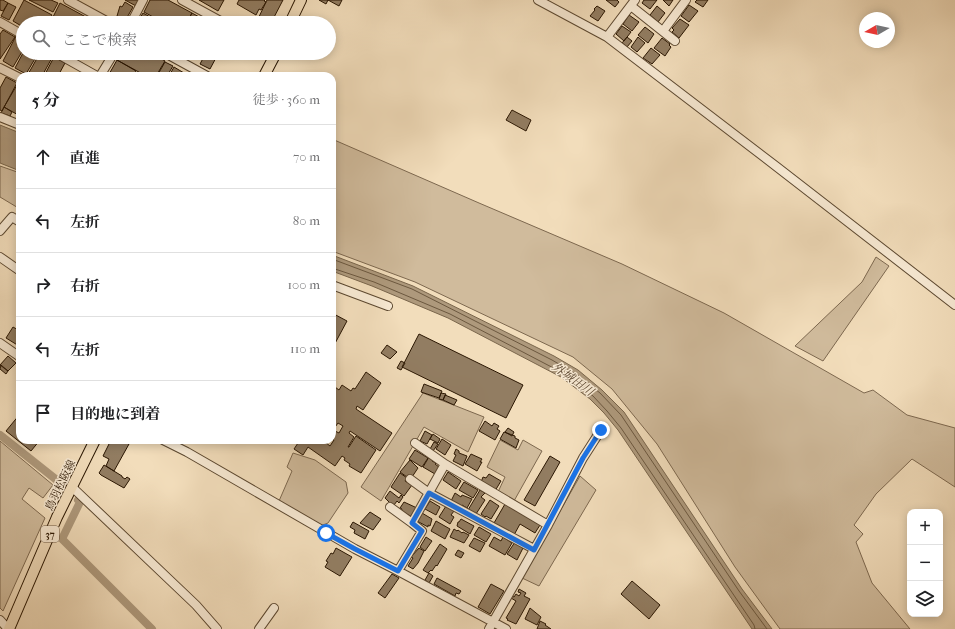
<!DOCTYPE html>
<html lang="ja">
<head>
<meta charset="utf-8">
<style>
  :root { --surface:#fff; --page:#f2f2f2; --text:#202124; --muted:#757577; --line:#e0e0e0 }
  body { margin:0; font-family:"IM FELL French Canon","Noto Serif JP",serif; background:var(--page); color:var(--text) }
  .controls { position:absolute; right:12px; bottom:12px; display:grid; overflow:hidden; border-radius:8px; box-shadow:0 2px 10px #0003 }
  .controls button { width:36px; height:36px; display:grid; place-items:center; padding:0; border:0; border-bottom:1px solid var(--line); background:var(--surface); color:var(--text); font:20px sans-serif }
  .compass { position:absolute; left:859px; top:12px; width:36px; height:36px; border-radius:50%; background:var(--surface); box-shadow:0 2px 10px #0003; rotate:261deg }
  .stop { position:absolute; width:12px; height:12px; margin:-9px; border:3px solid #1a73e8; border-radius:50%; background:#fff }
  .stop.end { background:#1a73e8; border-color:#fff; box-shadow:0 1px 4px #0008 }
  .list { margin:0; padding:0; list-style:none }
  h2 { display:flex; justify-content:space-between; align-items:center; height:52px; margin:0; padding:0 16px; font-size:17px }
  h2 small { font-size:13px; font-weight:400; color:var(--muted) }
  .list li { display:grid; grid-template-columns:26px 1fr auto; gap:12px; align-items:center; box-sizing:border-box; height:64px; padding:0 16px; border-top:1px solid var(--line) }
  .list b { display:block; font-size:15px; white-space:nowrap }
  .list em { font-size:13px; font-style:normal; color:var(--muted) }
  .icon { flex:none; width:22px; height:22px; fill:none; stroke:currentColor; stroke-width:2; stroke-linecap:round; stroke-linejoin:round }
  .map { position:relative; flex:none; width:955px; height:629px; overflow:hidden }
  .search { position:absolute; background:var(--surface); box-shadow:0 2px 10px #0003; left:16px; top:16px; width:320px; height:44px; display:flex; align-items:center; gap:10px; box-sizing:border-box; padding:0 14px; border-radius:22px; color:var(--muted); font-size:15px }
  .panel { position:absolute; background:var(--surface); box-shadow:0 2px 10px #0003; left:16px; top:72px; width:320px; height:372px; border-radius:12px }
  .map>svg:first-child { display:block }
  .green { fill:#d0bb9c; stroke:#7d684f }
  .water { fill:#ae997c; stroke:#79654b }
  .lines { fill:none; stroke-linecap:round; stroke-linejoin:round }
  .shore { stroke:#6c583f; stroke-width:1 }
  .canal { stroke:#ae997c; stroke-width:8 }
  .building { fill:#927d62; stroke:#2a1602; fill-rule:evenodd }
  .minor-casing { stroke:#5c4830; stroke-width:10 }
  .major-casing { stroke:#2a1602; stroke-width:12 }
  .minor { stroke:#f7e9d3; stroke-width:8 }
  .major { stroke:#f2ddbb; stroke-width:10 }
  .route { stroke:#1a73e8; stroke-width:5 }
  .labels { text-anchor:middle; stroke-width:3; stroke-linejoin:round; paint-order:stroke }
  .shield { fill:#f7e9d3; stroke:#685541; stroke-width:1 }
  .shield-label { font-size:10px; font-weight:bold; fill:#2a1602 }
  .street-label { font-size:11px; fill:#2a1602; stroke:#f7e9d3 }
  .water-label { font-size:12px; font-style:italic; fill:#5f4a33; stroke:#f7e9d3 }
</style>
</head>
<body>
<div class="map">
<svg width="955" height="629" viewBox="0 0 955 629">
  <rect width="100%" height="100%" fill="#f2ddbb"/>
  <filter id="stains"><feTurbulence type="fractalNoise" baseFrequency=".005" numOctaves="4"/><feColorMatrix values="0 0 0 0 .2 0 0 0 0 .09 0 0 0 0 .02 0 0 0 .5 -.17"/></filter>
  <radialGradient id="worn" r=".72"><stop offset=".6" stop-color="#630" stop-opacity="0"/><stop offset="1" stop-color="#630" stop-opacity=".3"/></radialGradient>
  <path class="green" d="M332,139L479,203L622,264L724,313L864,393L873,390L907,415L955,428V487L912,459L876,494L854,525L863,534L856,542L872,583L910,629H780L735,567L657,444L612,389L573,357L415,282L332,251Z
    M0,166L20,173V209L0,197Z
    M876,257L889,266L823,361L795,346L862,282Z
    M423,393L484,417L468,452L424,427L381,501L361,487Z
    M500,440L518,450L523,440L542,451L514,501L498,492L505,477L487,467Z
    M0,441L53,485L43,498L29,488L22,499L45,518L3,611L0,608Z
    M293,453L315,460L346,482L348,493L328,523L320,526L279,501L292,471L287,467Z
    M580,476L596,490L539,586L522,578Z"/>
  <path class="water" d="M0,125L20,133V171L0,163Z
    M332,255L413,286L554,356L578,370L602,390L624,412L742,589L772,629H752L618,430L604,413L590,399L561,377L448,318L372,286L332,271Z"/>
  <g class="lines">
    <path class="shore" d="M332,259L412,289L552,360L576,374L600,393L621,415L739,591L767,629
      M332,268L374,282L450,314L563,373L593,396L607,411L621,428L754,625L755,629"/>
    <path class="canal" d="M0,435L63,485
      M78,500L80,502L62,539L152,629"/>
  </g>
  <path class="building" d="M0,0H3L8,3L3,11L0,10Z
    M24,0L52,15L47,23H23V27L13,21Z
    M29,0H51L58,3L53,12Z
    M125,0H140L136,6Z
    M150,0H168L192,13L186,23H164L144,12Z
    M199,0H224L218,11Z
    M239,0H265L264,1L266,2L261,10L259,9L256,15L237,4Z
    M267,0H283L271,23H262L257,21Z
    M319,0H342L339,6L328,0L326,4Z
    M606,0H617L619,2L615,7Z
    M644,0H657L650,9L642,3Z
    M663,0H673L669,6Z
    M697,0H708L703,7L695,2Z
    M125,2L133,7L125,21L117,16L120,6L122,7Z
    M8,3L16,7L9,20L1,16Z
    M60,3L97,23H50Z
    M689,5L698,11L689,22L681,16Z
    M597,6L605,11L598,21L590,16L595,10L594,9Z
    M657,6L665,13L658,22L650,15Z
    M143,13L152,18L149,23H137Z
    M192,13L210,23H187Z
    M629,15L639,22L632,31L623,24Z
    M680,19L689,25L679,38L672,32L674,30L672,28Z
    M622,26L631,32L624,41L616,34Z
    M645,27L654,34L648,43L638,35Z
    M3,30L15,37L0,59V34Z
    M16,36L23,40V50L13,67L3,61Z
    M627,37L632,41L627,47L622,43Z
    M638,37L645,43L637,52L631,47Z
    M662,38L670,44L669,45L671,47L665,56L654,48Z
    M651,48L660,55L652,64L643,58Z
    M23,53H29L36,57L26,74L15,68Z
    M40,53H47L53,56L42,76H27Z
    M121,53H151L165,61L156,76H146L117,60Z
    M206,53H221L220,55L218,54L210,69L200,64Z
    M54,57L65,63L58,76H44Z
    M117,60L136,71L133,76H108Z
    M165,62L173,66L167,76H157Z
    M174,67L189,76H169Z
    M6,77L17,83L2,111L0,110V88Z
    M17,85L20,87V116L4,107Z
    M4,107L12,112L10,116L1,113Z
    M512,110L531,120L526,131L506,120Z
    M332,313L347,321L332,349Z
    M13,327L20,331V344L19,346L6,338Z
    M419,334L523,385L506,418L402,367Z
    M387,345L397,352L390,359L381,353Z
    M8,356L16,363L8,371L0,365Z
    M401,361L405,363L401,370L397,368Z
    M1,365L8,371L6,374L0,369Z
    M366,372L381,383L363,410L357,406L356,409L392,433L380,451L350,431L349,433L354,437L348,447H349L356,436L376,450L361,473L349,466L350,464L344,460L345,458L342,456L335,466L308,447L303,455L294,449L300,440H326L325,442L330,446L334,440L332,439V392L335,387L339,390L342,385L351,391L353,388L355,389ZM338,423L343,426L339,433L333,430Z
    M424,384L442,391L439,398L421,392Z
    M441,393L446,394L443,400L439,399Z
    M445,395L457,400L454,405L443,400Z
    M20,414V440H40L31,451L6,431Z
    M485,421L492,426L494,423L499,426L497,429L500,431L495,440L479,431Z
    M508,428L514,432L512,436L505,432Z
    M425,431L432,435L427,444L420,441Z
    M504,432L515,436V438L519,440L516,448L500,439Z
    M433,434L440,439L438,443L430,439Z
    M442,439L451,445L445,455L436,449Z
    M111,440H122L129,444L114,471L106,466L109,459L103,456Z
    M434,442L438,444L433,451L430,449Z
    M456,449L459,451V453L467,456L463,466L453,461L456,455L454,454Z
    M415,450L428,458L422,467L409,459Z
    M471,454L482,459L480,462H482L477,471L465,464Z
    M550,456L560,462L535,506L524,500Z
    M429,457L433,459L432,461L436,463L435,464L439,467L435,474L423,467Z
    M410,460L418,468L412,477L409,475L407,477L400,472Z
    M104,465L122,476V477L125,479L127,477L130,479L124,488L101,475L99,473Z
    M448,472L461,481L456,489L443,480Z
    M400,473L407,478L405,481L412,485L404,496L391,487Z
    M489,474L501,481L495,491L481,482L483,477L486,478Z
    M464,482L478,490L473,498L459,490Z
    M480,490L485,493L481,497L485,500L476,514L468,510Z
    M390,491L399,498L401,495L403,497L399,503L397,501L394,505L391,503V504L385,498Z
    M455,493L461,497L462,495L472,499L467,508L462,505L461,507L451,501Z
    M490,500L499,506L491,519L486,516L485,517L481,514Z
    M430,501L440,507L436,515L425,509Z
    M404,502L417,508L412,517L401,511L402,509L400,508Z
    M505,504L540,525L535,533L520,524L514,535L494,523Z
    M446,506L454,511L451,515L454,517L450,524L439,517Z
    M370,512L381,519L373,530L360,523Z
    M422,513L432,519L430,526L428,525V527L417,521Z
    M461,519L474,526L470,534L457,526L458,522H459Z
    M436,521L450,529L445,539L431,531Z
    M353,522L369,531L365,539L354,533L355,530L350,527Z
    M479,527L491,534L486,542L474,535Z
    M454,529L457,531L458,530L462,533L463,532L469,535L464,543L450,537Z
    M426,537L432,541L425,551L420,547Z
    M494,537L501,541L503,537L512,543L505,555L489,546Z
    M474,538L485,543L480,552L469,546Z
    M515,542L523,548L517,560L507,554Z
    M440,544L447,549L437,566L436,565L432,571L431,570L428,573L423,570Z
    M336,548L352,557L340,576L325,567L328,562L326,561L331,553L333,554Z
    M419,548L424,551L418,563L413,569L408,566L413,558L411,557Z
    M458,550L464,553L461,558L455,555Z
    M429,573L433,576L429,583L425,580Z
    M392,574L399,578L385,598L378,593Z
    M437,578L461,591L459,594L456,593L455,596L434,584Z
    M632,581L660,605L649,619L621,594Z
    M491,584L504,591L490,614L478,607Z
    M519,589L526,593L524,596L530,599L516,624L507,620L508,619L506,618L516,601L511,598L512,596L514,597L516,594L519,596L521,593L518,592Z
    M530,608L541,617L537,625L525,619Z
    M540,621L546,624L545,625L551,629H537Z"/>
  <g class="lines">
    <g class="minor-casing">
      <path id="minor" d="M68,0L110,23
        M182,0L224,23
        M538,0L607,37L777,167L955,305
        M631,6L675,41
        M0,22L23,35
        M131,23L143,0
        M663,31L686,0
        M607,37L635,0
        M56,53L97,76
        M165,53L207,76
        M0,68L20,78
        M100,76L114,53
        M0,117L20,125
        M0,231L12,217L20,222
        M0,257L20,271
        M332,285L388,306
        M0,343L20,357
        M163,440L187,452L355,549L398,571L506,629
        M415,443L445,464
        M410,479L429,493L534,549
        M72,487L196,605L217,629
        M390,507L412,523
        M398,571L422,531L412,523L445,464L548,525
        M0,620L8,629
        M259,629L274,608
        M489,629L548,525L583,458L601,430"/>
    </g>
    <g class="major-casing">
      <path id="major" d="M290,23L301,0
        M264,76L276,53
        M9,629L57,517L95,440"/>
    </g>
    <use href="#minor" class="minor"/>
    <use href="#major" class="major"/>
  </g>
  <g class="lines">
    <path class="route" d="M326,533L355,549L398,571L422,531L412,523L429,493L534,550L583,458L601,430"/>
  </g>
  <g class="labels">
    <rect class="shield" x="41" y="526" width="18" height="16" rx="3"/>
    <g class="shield-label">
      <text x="50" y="538">37</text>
    </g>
    <g class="street-label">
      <text transform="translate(60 485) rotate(-64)" y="4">鳥羽松阪線</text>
    </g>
    <g class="water-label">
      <text transform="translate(573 379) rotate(36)" y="4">外城田川</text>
    </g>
  </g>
  <rect width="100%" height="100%" filter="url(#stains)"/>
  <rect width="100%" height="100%" fill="url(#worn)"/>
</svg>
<div class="controls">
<button>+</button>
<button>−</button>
<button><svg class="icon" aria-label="layers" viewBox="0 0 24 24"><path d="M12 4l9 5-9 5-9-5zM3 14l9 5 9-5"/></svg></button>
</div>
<svg class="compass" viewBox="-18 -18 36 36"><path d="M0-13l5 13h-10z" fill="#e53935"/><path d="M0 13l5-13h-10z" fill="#757577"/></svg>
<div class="stop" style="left:326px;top:533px"></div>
<div class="stop end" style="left:601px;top:430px"></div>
<div class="search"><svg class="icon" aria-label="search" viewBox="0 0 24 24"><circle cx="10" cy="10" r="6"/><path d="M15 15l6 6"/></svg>ここで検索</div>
<section class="panel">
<h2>5 分<small>徒歩 · 360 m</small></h2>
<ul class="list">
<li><svg class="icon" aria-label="ahead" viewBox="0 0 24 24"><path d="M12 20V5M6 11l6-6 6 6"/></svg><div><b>直進</b></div><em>70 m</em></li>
<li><svg class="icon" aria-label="left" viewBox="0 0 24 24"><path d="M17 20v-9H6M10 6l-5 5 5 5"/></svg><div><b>左折</b></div><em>80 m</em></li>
<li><svg class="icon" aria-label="right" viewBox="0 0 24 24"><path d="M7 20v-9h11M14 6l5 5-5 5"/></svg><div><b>右折</b></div><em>100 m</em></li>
<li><svg class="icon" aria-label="left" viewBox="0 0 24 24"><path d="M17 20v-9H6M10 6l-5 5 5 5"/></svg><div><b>左折</b></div><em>110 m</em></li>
<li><svg class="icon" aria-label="arrive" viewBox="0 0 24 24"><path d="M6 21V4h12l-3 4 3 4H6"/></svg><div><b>目的地に到着</b></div></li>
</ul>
</section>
</div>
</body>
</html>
